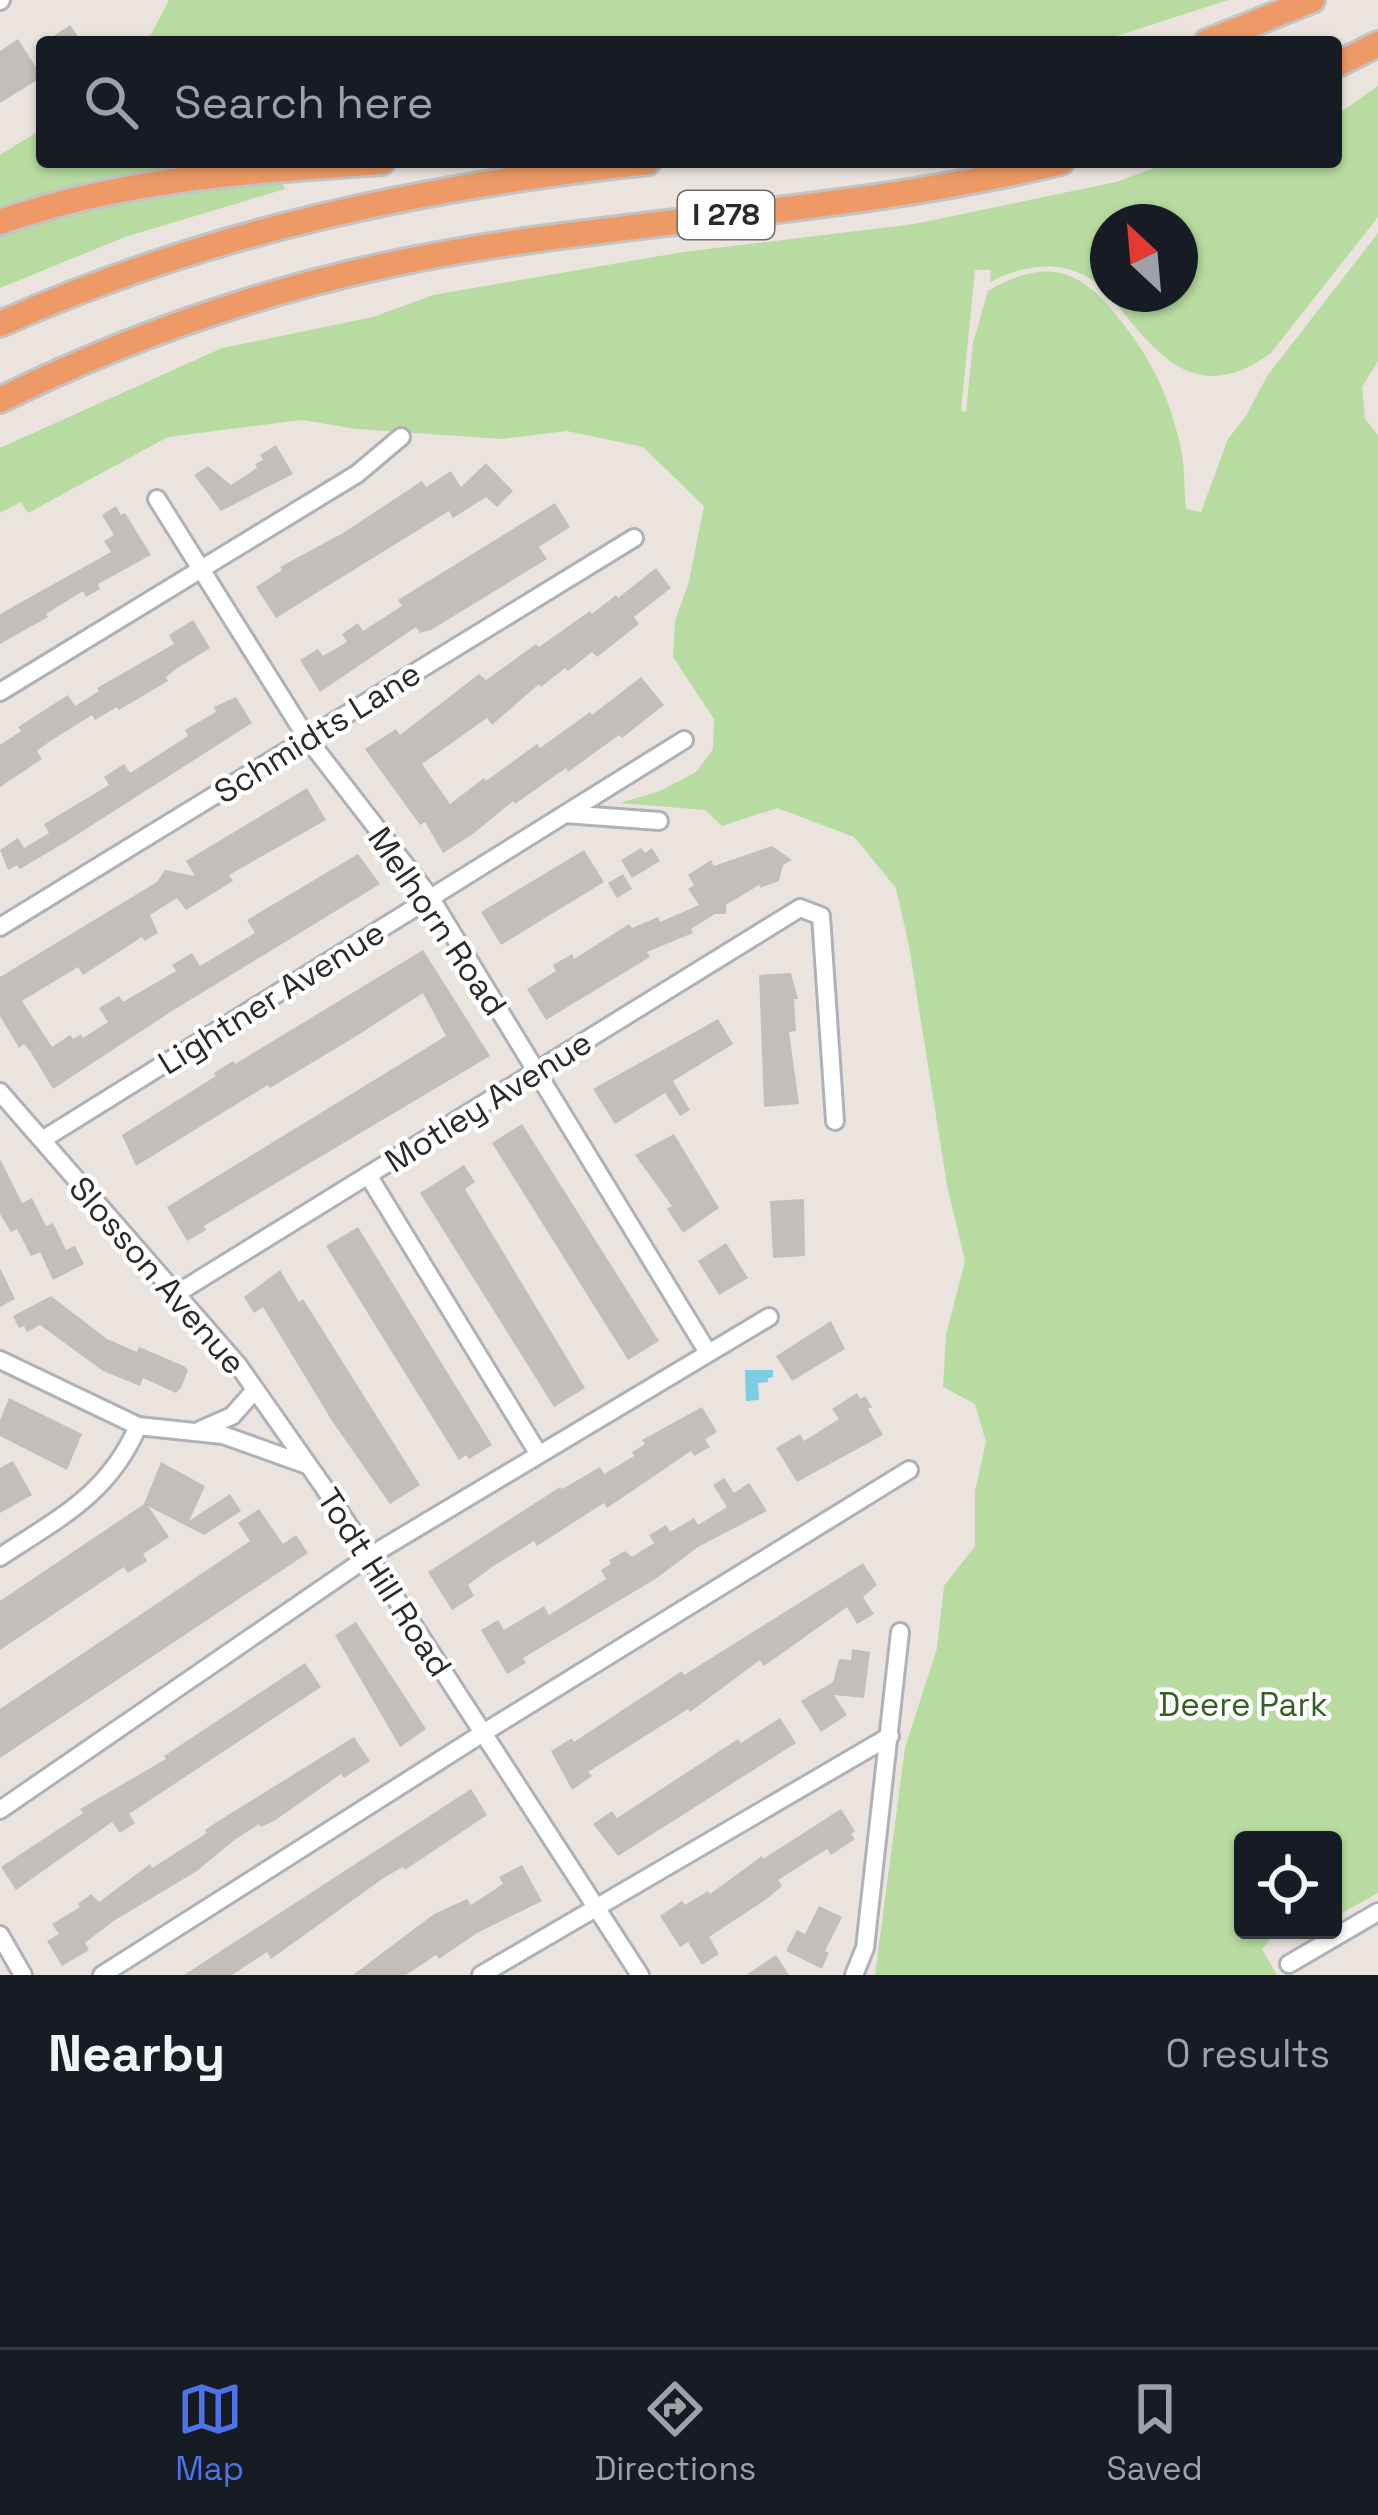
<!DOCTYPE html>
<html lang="en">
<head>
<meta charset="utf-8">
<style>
  :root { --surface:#171b24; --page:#20242c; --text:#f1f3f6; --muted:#9ea1a6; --line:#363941; --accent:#4f73e6 }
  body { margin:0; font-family:"Space Grotesk",sans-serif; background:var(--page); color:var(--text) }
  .controls { position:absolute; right:36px; bottom:36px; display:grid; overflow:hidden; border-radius:12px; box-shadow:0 3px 9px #0004 }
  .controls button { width:108px; height:108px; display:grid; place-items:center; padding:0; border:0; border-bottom:3px solid var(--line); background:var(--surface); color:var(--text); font:60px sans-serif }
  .compass { position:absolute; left:1090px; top:204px; width:108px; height:108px; border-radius:50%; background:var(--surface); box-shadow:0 3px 9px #0004; rotate:334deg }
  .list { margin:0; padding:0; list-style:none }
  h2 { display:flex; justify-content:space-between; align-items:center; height:156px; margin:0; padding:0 48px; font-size:51px }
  h2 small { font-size:39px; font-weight:400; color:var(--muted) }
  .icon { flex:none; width:66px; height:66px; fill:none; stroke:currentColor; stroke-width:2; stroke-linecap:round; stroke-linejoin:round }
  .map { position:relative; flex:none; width:1378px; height:1975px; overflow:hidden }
  .search { position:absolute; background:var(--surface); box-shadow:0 3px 9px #0004; left:36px; right:36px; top:36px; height:132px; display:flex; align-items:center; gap:30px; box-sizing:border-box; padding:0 42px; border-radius:12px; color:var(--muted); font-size:45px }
  .sheet { height:372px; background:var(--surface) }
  nav { display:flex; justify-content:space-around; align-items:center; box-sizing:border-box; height:168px; border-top:3px solid var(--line); background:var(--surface); font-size:33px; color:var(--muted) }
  nav a { display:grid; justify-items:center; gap:6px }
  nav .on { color:var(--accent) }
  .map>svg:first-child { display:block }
  .green { fill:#b7dba0 }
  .water { fill:#7ccce2 }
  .building { fill:#c3beba }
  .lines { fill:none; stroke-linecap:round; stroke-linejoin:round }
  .minor-casing { stroke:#aeb1b9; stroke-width:22 }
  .highway-casing { stroke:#c3c3c3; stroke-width:30 }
  .minor { stroke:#fff; stroke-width:16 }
  .highway { stroke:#ed9a66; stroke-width:24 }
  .labels { text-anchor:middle; stroke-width:9; stroke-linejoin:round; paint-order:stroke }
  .shield { fill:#fff; stroke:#6a6a6a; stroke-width:3 }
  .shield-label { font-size:30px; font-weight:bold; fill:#2a2a2a }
  .street-label { font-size:33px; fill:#2a2a2a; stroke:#fff }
  .park-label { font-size:33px; fill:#326022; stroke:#fff }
</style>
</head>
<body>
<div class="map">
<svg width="1378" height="1975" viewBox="0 0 1378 1975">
  <rect width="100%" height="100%" fill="#ebe4de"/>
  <path class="green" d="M169,0H1228L1098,42H147Z
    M1378,86V217L1271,353C1193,409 1156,352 1108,294H1180V222H1108V294C1076,258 1030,261 990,282L991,270H975L961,411L966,412L973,343L988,291C1047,256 1082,269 1121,321C1153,362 1168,394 1180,444C1185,465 1184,488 1186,509L1201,512L1228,439L1246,416L1267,376L1378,233V361L1362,387L1365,419L1378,435V1893L1334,1917L1333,1840H1243V1930H1278L1262,1949L1277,1975H875L905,1748L937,1648L944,1586L975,1546V1491L986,1442L975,1404L943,1387L946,1335L965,1261L947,1185L909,946L896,888L854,837L777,808L722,826L705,810L620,803L660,791L696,772L713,749L714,719L673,657L675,621L689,581L704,506L643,447L567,431L502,439L356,429L302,420L168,437L28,513L21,502L0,513V448L222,348L373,317L433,295L683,252L914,224L1116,182L1171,162H1336V110L1341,112Z
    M42,129V162H231L89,181L0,210V155Z
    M279,178L285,189L125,237L0,288V233L108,201Z"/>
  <path class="water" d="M745,1370H773V1377L768,1378V1382L758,1383L759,1400L746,1401Z"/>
  <path class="building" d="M70,25L82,42H45Z
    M18,39L42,77L0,103V51Z
    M276,445L293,474L221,511L194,475L208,466L231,485L257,468L255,464L263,460L260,455Z
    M486,463L513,491L497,507L486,497L453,518L449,511L276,618L256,587L282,570L280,567L343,533L422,481L426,487L451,471L461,487Z
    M555,503L570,527L539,547L547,559L431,630L420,633L416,627L320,692L300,660L318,649L323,656L347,642L342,634L358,623L363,631L402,606L398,600Z
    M116,506L121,515L125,513L151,555L98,584L100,589L86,597L83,591L46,614L48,617L0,644V614L111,552L104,541L114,535L102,515Z
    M656,568L671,588L634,617L639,624L597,657L592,652L568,671L565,668L541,687L539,684L492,725L487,718L422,764L450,804L484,778L486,781L537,744L540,748L590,712L592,715L641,677L664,705L622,738L619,735L568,772L566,768L515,804L513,801L473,834L443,853L425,822L420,825L365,749L396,729L400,735L479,674L486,680L536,644L539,647L590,611L592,614L616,595L618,598Z
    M193,620L210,648L176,669L166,677L168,681L119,710L117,707L95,720L92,715L49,742L37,751L42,759L0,787V745L21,731L18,727L68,695L75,706L99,691L97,688L174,644L169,635Z
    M236,697L252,723L64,843L20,869L17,865L8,870L0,850L18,838L24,848L49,833L44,824L109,785L104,777L124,764L130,773L188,736L185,730L216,712L214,707Z
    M307,788L326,820L229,875L233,881L186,910L177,898L150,915L158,933L145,941L142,937L83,975L78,967L22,1001L52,1047L70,1035L73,1039L81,1034L83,1038L108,1022L99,1008L119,996L123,1002L176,971L172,965L192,953L200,966L255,933L247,920L358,854L380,884L172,1011L53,1089L30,1051L24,1044L19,1048L0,1016V977L157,882L165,870L195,876L186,861Z
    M772,846L792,860L783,865L779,881L760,888L759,885L726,905V914H715L691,929L693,933L647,952L650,957L546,1020L527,989L556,971L553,965L572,954L574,959L629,924L632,928L658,917L660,922L699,905L688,889L694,885L688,875L711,860L714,866Z
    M641,848L645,853L652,848L660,861L632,878L621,860Z
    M584,850L604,882L501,945L481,912Z
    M623,874L632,889L617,898L608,883Z
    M423,950L490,1056L204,1226L206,1230L187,1241L167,1207L446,1036L423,993L355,1037L270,1088L268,1085L136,1166L122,1135L216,1076L214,1073L233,1061L235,1064Z
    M791,973L798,999H794L796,1031L789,1032L799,1104L764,1107L759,975Z
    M718,1019L733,1044L673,1081L690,1110L680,1116L665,1093L615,1124L593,1089Z
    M522,1124L659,1341L628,1360L492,1143Z
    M674,1134L719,1208L683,1233L667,1209L672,1206L635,1155Z
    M0,1159L22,1203L32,1198L46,1226L53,1223L66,1250L75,1246L84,1264L53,1280L40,1252L31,1256L17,1229L11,1232L0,1214Z
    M464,1165L475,1182L465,1189L585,1388L554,1407L420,1193Z
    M804,1199L805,1256L773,1258L770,1201Z
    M358,1227L492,1445L469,1459L466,1455L459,1460L326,1246Z
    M726,1243L748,1278L719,1295L698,1261Z
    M0,1268L15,1299L0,1307Z
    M280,1270L299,1302L303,1299L420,1485L390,1504L332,1421L263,1307L254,1313L244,1297Z
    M51,1296L107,1339L137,1352L139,1347L184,1366L188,1370L181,1388L176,1393L143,1378L140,1386L103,1371L40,1325L27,1332L24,1326L19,1328L13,1316Z
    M831,1321L845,1349L792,1381L776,1356Z
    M857,1393L860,1399L865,1396L872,1407L868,1409L883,1435L797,1482L776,1448L800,1434L804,1441L839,1419L832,1409Z
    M9,1398L82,1434L67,1470L0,1436V1420Z
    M702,1407L717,1432L705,1439L710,1447L694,1456L691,1451L607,1508L604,1503L537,1546L534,1541L492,1567L468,1585L474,1596L452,1610L428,1572L560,1487L562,1489L600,1467L604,1474L634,1456L632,1452L645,1444L642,1440Z
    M13,1461L32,1495L0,1513V1468Z
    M161,1462L205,1486L189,1521L230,1494L241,1511L204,1535L148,1506L169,1537L143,1554L147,1561L128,1573L124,1567L0,1650V1601L144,1504Z
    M724,1478L734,1493L749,1483L767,1511L698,1547L657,1578L523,1658L526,1663L507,1674L481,1630L498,1620L504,1630L544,1606L549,1615L606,1579L601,1570L611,1564L609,1560L625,1551L632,1557L654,1543L649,1535L666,1525L670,1532L694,1518L698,1525L727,1507L713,1485Z
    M259,1509L283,1544L296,1535L308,1553L0,1758V1709L250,1541L238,1523Z
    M863,1563L877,1585L863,1597L874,1614L857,1624L847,1607L764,1666L760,1660L690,1712L688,1709L588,1772L592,1776L572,1790L551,1751L572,1738L574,1742L682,1671L684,1675Z
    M356,1622L426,1729L400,1747L335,1635Z
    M852,1649L870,1652L864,1698L834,1695L847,1715L821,1732L801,1701L833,1682L839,1659L851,1660Z
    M305,1663L321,1687L129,1814L135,1823L120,1833L112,1822L16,1890L1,1867L83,1813L80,1809L166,1759L164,1756Z
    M780,1718L796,1743L618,1856L593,1824L612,1811L617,1818L738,1739L741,1743Z
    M354,1737L370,1761L344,1778L341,1774L274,1821L261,1827L259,1824L233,1841L197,1871L112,1922L85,1943L89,1950L62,1966L47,1941L59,1934L52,1924L80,1907L78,1904L91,1894L99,1902L150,1864L152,1868L207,1833L205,1830L220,1820Z
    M471,1789L487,1815L405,1870L403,1867L385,1877L271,1959L267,1952L232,1975H184Z
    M841,1809L855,1831L851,1834L855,1839L831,1855L827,1849L778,1880L782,1886L768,1898L709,1937L719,1954L702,1965L688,1942L680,1947L660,1916L682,1901L685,1905L708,1891L710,1894L762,1856L763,1859Z
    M522,1865L542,1901L477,1933L439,1959L436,1955L406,1975H353L434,1914L467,1899L471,1905L503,1884L499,1877Z
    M819,1906L842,1917L825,1951L829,1953L822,1969L786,1951L797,1930L805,1934Z
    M776,1955L789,1975H746Z"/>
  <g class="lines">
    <g class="minor-casing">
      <path id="minor" d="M0,1L1,0
        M157,499L307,738L430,897L707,1351
        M0,692L357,474L401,437
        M565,814L659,821
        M0,927L634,538
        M0,1092L238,1365L323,1486L640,1975
        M42,1140L684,740
        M368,1175L538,1453
        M176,1294L800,908L821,916L835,1121
        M0,1360L138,1426L223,1435L307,1465
        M200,1430L232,1416L255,1390
        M0,1557C59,1518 109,1494 138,1426
        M0,1810L368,1557L769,1317
        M0,1935L23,1975
        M1289,1964L1378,1912
        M102,1975L483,1733L909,1470
        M481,1975L890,1736
        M854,1975L865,1948L900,1632"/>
    </g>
    <g class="highway-casing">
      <path id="highway" d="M1207,42L1312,0
        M1336,65L1378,44
        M0,222C125,178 252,171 382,162
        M0,324C207,232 424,186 648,162
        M0,400C151,325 317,273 484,247C676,217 872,208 1061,162"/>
    </g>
    <use href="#minor" class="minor"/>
    <use href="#highway" class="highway"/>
  </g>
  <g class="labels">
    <rect class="shield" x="678" y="191" width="96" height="48" rx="9"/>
    <g class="shield-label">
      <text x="726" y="225">I 278</text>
    </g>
    <g class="street-label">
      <text transform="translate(317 732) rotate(-32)" y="12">Schmidts Lane</text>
      <text transform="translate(438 921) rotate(56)" y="12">Melhorn Road</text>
      <text transform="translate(271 997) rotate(-32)" y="12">Lightner Avenue</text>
      <text transform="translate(488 1101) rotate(-32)" y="12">Motley Avenue</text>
      <text transform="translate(158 1275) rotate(49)" y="12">Slosson Avenue</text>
      <text transform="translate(385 1582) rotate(57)" y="12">Todt Hill Road</text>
    </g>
    <g class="park-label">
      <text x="1243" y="1716">Deere Park</text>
    </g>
  </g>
</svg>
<div class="controls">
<button><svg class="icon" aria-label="locate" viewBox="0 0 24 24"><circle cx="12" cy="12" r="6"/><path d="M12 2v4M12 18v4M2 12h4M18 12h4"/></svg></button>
</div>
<svg class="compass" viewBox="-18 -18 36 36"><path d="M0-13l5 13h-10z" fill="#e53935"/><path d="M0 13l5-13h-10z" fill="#9ea1a6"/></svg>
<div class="search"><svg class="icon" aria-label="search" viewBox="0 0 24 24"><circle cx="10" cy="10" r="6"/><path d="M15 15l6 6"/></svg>Search here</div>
</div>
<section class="sheet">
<h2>Nearby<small>0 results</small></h2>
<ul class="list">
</ul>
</section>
<nav>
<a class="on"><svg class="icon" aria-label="map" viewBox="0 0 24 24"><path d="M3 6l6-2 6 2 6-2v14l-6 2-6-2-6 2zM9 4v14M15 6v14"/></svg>Map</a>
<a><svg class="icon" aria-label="directions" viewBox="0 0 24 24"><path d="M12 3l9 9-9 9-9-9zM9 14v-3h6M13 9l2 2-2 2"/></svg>Directions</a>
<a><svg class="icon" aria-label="saved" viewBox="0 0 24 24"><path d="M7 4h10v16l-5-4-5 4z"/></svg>Saved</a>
</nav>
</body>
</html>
